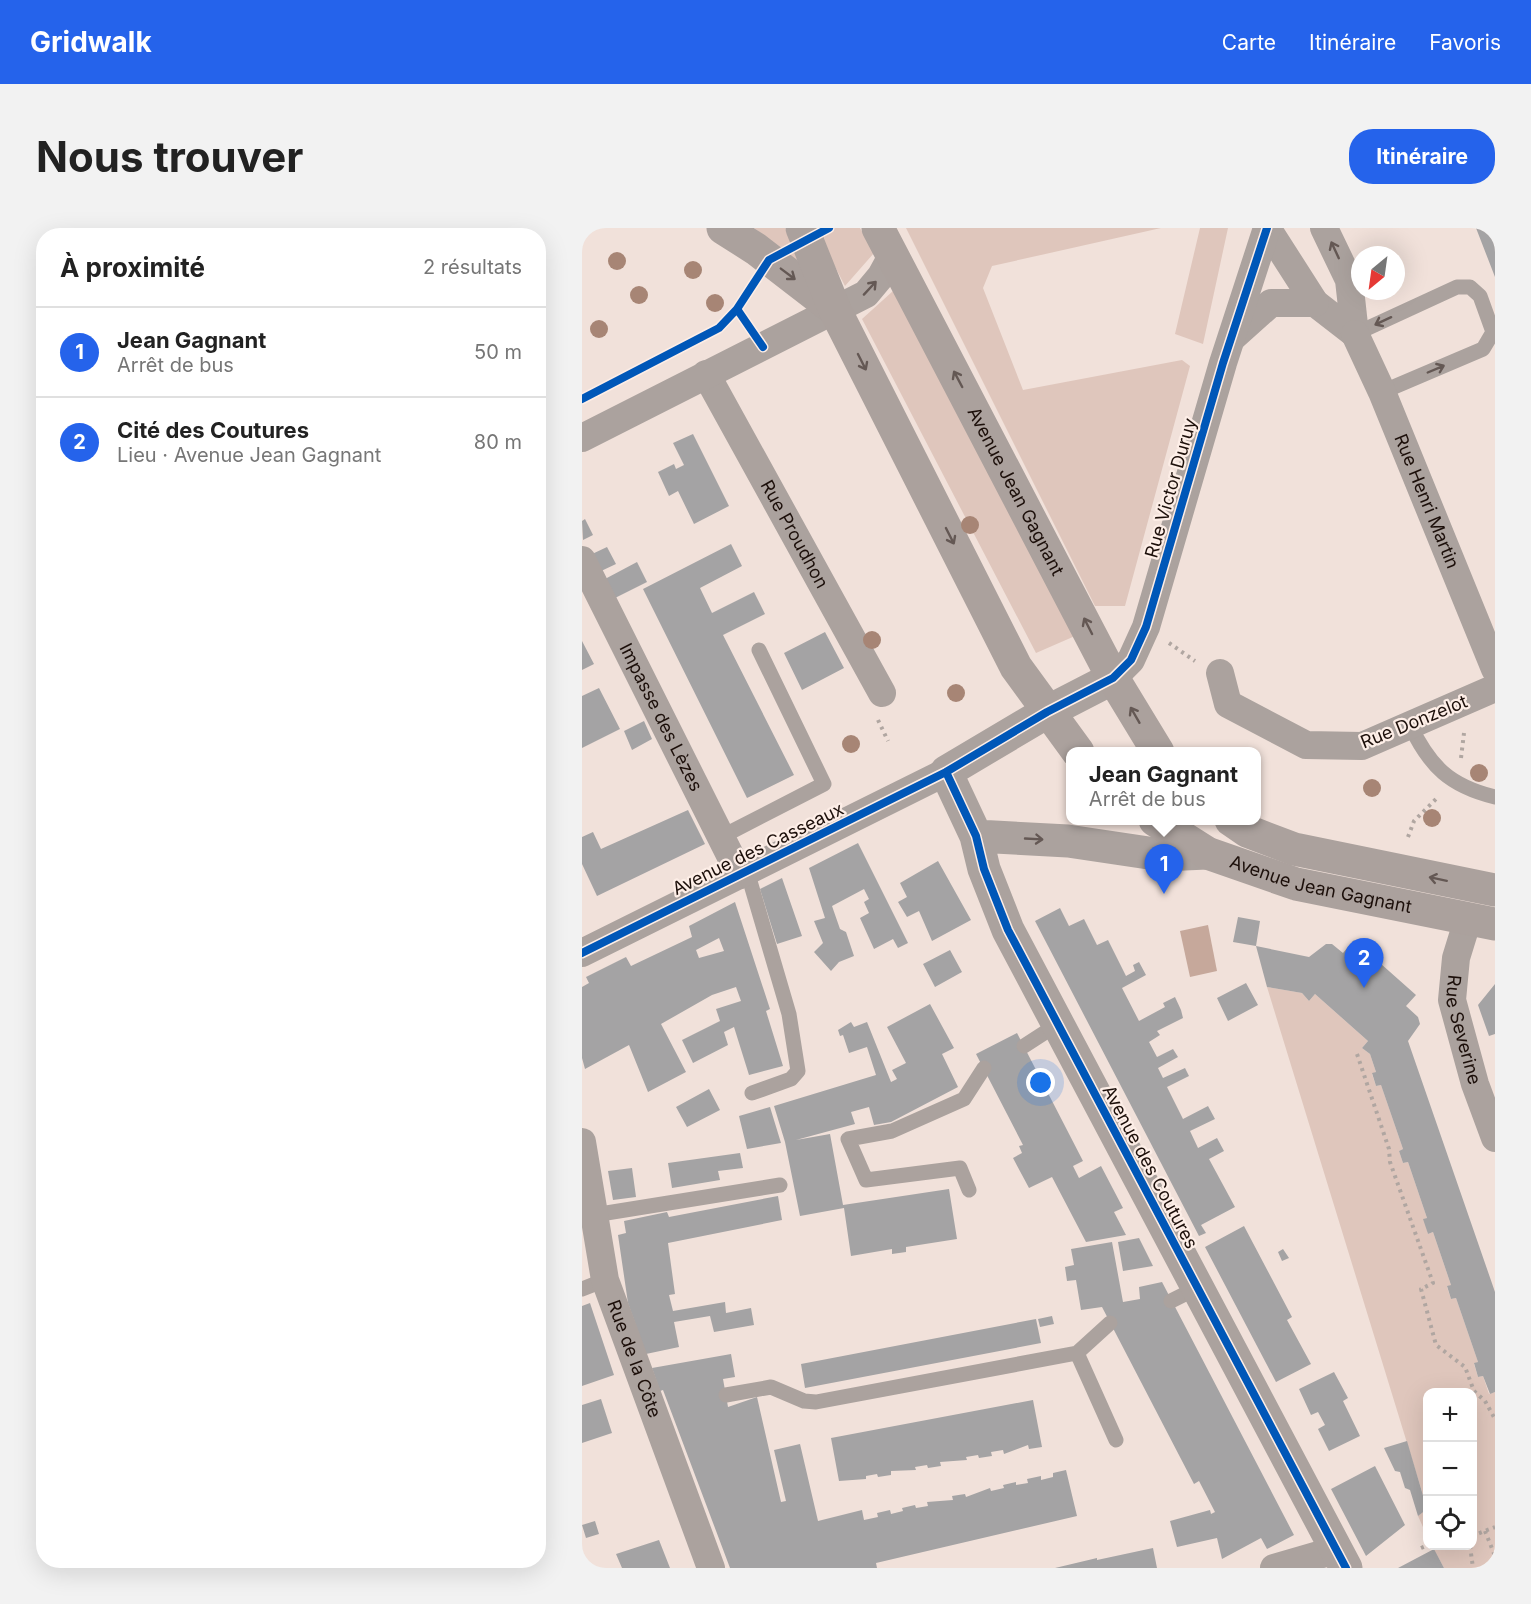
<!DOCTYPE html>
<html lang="fr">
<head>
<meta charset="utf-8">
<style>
  :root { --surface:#fff; --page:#f2f2f2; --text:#222; --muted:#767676; --line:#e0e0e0; --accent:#2563eb }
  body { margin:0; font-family:Inter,sans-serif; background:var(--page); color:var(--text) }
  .controls { position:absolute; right:18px; bottom:18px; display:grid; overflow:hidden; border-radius:12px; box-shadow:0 6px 24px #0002 }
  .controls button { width:54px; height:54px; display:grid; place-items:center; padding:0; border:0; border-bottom:2px solid var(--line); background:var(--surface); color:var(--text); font:30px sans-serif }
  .compass { position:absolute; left:769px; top:18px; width:54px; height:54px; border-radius:50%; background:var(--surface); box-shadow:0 6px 24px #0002; rotate:209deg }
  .you { position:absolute; left:459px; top:855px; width:21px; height:21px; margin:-15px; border:4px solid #fff; border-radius:50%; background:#1a73e8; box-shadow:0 0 0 9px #1a73e833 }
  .badge { display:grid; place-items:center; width:39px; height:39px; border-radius:50%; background:var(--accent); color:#fff; font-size:20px; font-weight:700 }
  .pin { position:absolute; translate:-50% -50px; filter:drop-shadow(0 2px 3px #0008) }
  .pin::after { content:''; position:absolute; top:32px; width:21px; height:18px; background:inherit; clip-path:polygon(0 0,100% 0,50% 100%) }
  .popup { position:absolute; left:484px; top:519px; width:195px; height:78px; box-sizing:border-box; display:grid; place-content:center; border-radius:12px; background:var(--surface); filter:drop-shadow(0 2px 4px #0005); font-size:20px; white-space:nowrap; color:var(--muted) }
  .popup b { font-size:22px; color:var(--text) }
  .popup::after { content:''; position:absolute; left:50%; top:100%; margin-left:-12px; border:12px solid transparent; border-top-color:var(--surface) }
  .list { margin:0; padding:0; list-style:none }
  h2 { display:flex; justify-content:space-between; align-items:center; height:78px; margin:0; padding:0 24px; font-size:26px }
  h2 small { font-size:20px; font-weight:400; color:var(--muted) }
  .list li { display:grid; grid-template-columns:39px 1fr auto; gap:18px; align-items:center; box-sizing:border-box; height:90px; padding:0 24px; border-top:2px solid var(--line) }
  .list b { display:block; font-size:22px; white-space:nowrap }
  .list p { margin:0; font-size:20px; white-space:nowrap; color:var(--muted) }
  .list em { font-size:20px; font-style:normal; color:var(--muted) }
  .icon { flex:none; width:33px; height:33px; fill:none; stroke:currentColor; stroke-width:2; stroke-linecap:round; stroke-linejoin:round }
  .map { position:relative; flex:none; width:913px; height:1340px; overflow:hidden; border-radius:24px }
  header { display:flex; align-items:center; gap:36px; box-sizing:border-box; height:84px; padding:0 30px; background:var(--accent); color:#fff }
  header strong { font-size:28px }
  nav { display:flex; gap:33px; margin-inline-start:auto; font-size:21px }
  .intro { display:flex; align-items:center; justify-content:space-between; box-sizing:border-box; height:144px; padding:0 36px }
  h1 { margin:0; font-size:42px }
  .button { padding:15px 27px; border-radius:24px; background:var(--accent); color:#fff; font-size:21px; font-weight:700 }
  main { display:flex; gap:36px; padding:0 36px }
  aside { flex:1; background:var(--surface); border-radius:24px; box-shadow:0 6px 24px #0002 }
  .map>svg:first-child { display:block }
  .green { fill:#dfc6bc }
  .water { fill:#c6a89b }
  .building { fill:#a4a3a4; fill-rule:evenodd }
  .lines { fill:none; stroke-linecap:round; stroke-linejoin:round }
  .path { stroke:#b0a6a1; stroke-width:4; stroke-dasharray:3 4.5; stroke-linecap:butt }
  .service { stroke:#aba29e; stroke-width:15 }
  .minor { stroke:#aba29e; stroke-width:28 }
  .tertiary { stroke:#aba29e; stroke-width:33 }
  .secondary { stroke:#aba19d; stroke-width:33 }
  .cycleway-casing { stroke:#fdeee7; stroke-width:11 }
  .cycleway { stroke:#0057b8; stroke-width:8 }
  .tree { fill:#a78575 }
  .oneway { stroke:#645854 }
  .labels { text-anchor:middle; stroke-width:4.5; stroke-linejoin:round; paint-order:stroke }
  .street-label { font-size:18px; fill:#1c0f0a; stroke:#fdeee7 }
</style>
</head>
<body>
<header>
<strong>Gridwalk</strong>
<nav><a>Carte</a><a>Itinéraire</a><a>Favoris</a></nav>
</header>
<div class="intro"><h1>Nous trouver</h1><a class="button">Itinéraire</a></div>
<main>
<aside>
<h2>À proximité<small>2 résultats</small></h2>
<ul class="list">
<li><span class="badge">1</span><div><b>Jean Gagnant</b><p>Arrêt de bus</p></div><em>50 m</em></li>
<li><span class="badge">2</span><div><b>Cité des Coutures</b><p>Lieu · Avenue Jean Gagnant</p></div><em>80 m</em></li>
</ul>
</aside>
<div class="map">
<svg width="913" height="1340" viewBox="0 0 913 1340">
  <rect width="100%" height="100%" fill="#f1e1da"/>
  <path class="green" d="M172,0H203L226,46L180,6Z
    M233,0H278L292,25L263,58Z
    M324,0H579L410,38L401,60L441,162L600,132L608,138L543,378H513Z
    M618,0H646L621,116L593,106Z
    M311,63L493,408L454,425L280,91Z
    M685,759L720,765L727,773L733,766L786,813L780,820L788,826L794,844L790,846L794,858L799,857L821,921L817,923L821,935L826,934L845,990L842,991L846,1006L851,1004L869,1057L865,1059L869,1071L874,1070L896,1134L892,1136L896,1149L901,1148L907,1166L913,1164V1340H862L850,1318H890V1164H846L845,1308L836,1288L845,1280Z"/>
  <path class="water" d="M626,697L635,743L608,749L598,703Z"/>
  <path class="building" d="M894,0H913V49Z
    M111,206L147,278L112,296L96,263L87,268L76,244L92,236L94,241L102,237L91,215Z
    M3,291L11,307L1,312L0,293Z
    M149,316L160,338L118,360L130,385L172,364L183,386L141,407L212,547L165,570L61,361Z
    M25,319L34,336L17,344L8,327Z
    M55,334L65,354L33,370L23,351Z
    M243,404L262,440L220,462L202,425Z
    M0,413L12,436L0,442Z
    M17,460L38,501L0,520V468Z
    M62,493L70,511L50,522L42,503Z
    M106,582L123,616L15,668L0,636V609L11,604L19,621Z
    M276,615L326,715L316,720L311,711L292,721L278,690L287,685L282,674L287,671L282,661L250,678L258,701L264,704L272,728L257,734L249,743L232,724L241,715L232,693L243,690L227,640Z
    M356,633L389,692L350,713L337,683L325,689L316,674L325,669L318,655Z
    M200,650L220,708L195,716L178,661Z
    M153,674L188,781L184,783L201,838L167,847L152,799L142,804L146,817L111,835L100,812L138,793L134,781L159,773L154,759L130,767L79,796L104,844L66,864L47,817L3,841L0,830V759L7,755L4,749L44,729L49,738L110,709L107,698ZM137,710L142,723L117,730L114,722Z
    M478,680L487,698L502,691L515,717L526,712L544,748L553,743L551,737L557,734L564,747L540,760L557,793L583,779L581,775L593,769L599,782L601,790L575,803L578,807L567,814L575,829L591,821L596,829L576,840L581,850L603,840L607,848L585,859L601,891L626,878L633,891L608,903L616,920L635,910L642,923L627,931L653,979L619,997L624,1005L617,1008L453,693Z
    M656,689L678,693L674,718L651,714Z
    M772,712L834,767L824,778L836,789L838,796L826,813L913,1064V1164L908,1166L901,1148L896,1149L892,1135L896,1134L874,1070L869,1071L865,1058L869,1057L851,1004L846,1006L841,991L845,990L826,934L821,935L817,923L821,921L799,857L794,858L790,845L794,844L788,826L780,820L786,813L733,766L727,773L720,765L685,759L674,718L727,729L744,716H750L761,725Z
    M368,722L380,744L353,759L341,736Z
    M664,755L676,777L646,793L635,770Z
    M913,756V806L907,808L896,777Z
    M348,776L372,820L360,826L376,859L309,894L292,897L287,879L269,884L273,896L214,912L248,906L261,977L367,961L375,1011L324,1019V1024L310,1026V1021L269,1028L262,980L218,988L203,914L192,878L294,847L285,819L267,825L261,807L258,808L256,802L269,794L272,799L285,794L309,854L315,851L310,842L324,835L305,799Z
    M435,805L501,933L491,938L497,950L519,938L541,980L532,984L544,1007L504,1014L470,949L447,960L431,930L440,925L437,918L441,917L394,826Z
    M127,861L138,882L105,899L94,879Z
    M188,879L199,915L165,921L157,888Z
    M158,925L161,940L136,943L138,952L90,960L86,935Z
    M50,940L54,969L31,972L26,943Z
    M196,968L200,992L86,1015L93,1066L87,1067L91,1083L143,1074L144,1085L169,1080L172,1097L132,1104L128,1088L92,1094L97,1119L64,1126L46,1075L36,1007L44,1005L42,993L85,984L87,989Z
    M662,998L710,1089L705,1092L729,1136L694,1154L623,1019Z
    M557,1010L571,1038L541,1043L536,1014Z
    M530,1014L541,1074L558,1071L557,1059L580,1054L712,1307L685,1321L679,1310L640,1331L635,1310L595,1319L588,1293L628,1282L629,1286L633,1284L617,1253L612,1256L520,1079L499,1082L494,1052L485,1053L483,1039L492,1037L489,1021Z
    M701,1021L707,1030L700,1033L696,1024Z
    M8,1075L32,1147L0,1158V1078Z
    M470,1088L472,1096L458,1099L456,1091Z
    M454,1091L459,1115L223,1160L219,1136Z
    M149,1126L153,1149L141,1151L146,1179L175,1169L199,1274L204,1273L192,1222L218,1216L236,1293L280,1282L282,1292L296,1289L295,1285L308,1282L309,1286L321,1283L320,1280L333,1277L334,1280L346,1278L345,1274L371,1272L370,1268L383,1266L384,1269L408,1260L409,1263L422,1260L421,1257L434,1254V1257L446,1255L445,1251L459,1248V1252L471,1249V1245L484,1242L495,1288L294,1335L295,1340H148L81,1162L78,1163L70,1140Z
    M752,1144L766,1170L761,1173L778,1208L747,1223L736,1201L743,1197L736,1184L729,1187L717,1161Z
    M19,1171L30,1205L0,1215V1177Z
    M451,1172L460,1219L447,1221L446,1217L422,1226L421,1222L409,1224L410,1228L397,1230L396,1227L384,1229L385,1232L358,1234L359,1238L346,1240L345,1237L333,1239L334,1242L309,1243V1247L296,1249L295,1246L284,1248V1251L257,1253L249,1210Z
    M825,1213L845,1281L836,1288L828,1262L823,1260L818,1244L813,1243L802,1220Z
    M793,1238L823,1297L784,1328L749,1261Z
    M13,1293L17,1306L4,1310L0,1297Z
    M77,1312L88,1340H40L34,1326Z
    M571,1320L575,1340H473L515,1330V1332Z
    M852,1321L862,1340H816Z"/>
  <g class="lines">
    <path class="path" d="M587,415L613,433
      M296,492L306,513
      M879,530L882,505
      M826,609L832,593L857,568
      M775,826L807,921L808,934L851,1055L839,1061L854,1117L883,1139L892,1163L903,1173L913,1191
      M903,1303L913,1328
      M890,1308L913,1299
      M888,1318L891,1340
      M839,1320L846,1317
      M905,1340L913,1337"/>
    <path class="service" d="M773,106L875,59H888L898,68L911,104L901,121L800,164
      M828,497C848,539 868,558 913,569
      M139,609L242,556L177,422
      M165,643L207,786L216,843L209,851L170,865
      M442,818L476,796
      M387,962L378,940L284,952L266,911L310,903L382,871L402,840
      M12,987L198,957
      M0,1061L23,1052
      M589,1073L615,1060
      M495,1125L528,1095
      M144,1167L189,1159L222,1173L234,1174L495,1125L534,1212"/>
    <g class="minor">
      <path d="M685,0L733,75L773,106L767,52L742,0"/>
      <path id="s1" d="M773,106L800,164L913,441"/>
      <path d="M652,108L689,75H733"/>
      <path id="s2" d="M124,146L300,465"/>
      <path d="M0,210L284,66L299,48L311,26"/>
      <path id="s3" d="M0,332L158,647"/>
      <path d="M638,445L646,476L724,517L780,518L913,460"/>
      <path d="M531,450L549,432L564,399L641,135L685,0"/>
      <path id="s4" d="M886,691L874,730L870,772L893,856L913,910"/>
      <path d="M0,725L364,544"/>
      <path id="s5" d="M0,914L23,1052L129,1340"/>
      <path d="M692,1340L754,1322"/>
    </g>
    <path class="tertiary" d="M531,450L465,484L364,544L394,608L402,641L426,702L764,1340
      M394,608L486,613L580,627L625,625"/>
    <g class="secondary">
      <path d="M141,0L174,21L253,82"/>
      <path d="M220,0L253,82L434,439L496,524"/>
      <path id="s6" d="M296,0L531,450L576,524"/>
      <path id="s7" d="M573,592L625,625L714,656L913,696"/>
      <path d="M649,592L665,603L712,621L913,662"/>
    </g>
    <g class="cycleway-casing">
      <path id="cycleway" d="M155,81L187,32L247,0
        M0,171L137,100L155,81L181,119
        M364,544L394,608L402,641L426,702L764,1340
        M0,725L364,544L465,484L531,450L549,432L564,399L641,135L685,0"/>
    </g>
    <use href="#cycleway" class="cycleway"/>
  </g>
  <g class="tree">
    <circle cx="35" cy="33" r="9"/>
    <circle cx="111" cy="42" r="9"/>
    <circle cx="57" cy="67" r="9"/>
    <circle cx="133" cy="75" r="9"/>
    <circle cx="17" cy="101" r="9"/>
    <circle cx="388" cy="297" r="9"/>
    <circle cx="290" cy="412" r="9"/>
    <circle cx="374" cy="465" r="9"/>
    <circle cx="269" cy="516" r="9"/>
    <circle cx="897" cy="545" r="9"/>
    <circle cx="790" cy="560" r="9"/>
    <circle cx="850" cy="590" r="9"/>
  </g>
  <defs><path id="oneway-shaft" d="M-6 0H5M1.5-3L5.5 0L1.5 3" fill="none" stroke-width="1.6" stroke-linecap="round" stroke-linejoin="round" transform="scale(1.5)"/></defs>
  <g class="oneway">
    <use href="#oneway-shaft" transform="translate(753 22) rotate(-115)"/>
    <use href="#oneway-shaft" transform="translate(206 46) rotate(37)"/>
    <use href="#oneway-shaft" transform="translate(288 60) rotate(-47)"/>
    <use href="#oneway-shaft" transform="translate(801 93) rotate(155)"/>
    <use href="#oneway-shaft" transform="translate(280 134) rotate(63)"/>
    <use href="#oneway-shaft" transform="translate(854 141) rotate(-23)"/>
    <use href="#oneway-shaft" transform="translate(376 151) rotate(-118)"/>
    <use href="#oneway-shaft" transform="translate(368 308) rotate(63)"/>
    <use href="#oneway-shaft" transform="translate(506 398) rotate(-117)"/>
    <use href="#oneway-shaft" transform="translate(553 487) rotate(-120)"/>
    <use href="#oneway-shaft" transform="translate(452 611) rotate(3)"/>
    <use href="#oneway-shaft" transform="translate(856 651) rotate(-168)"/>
  </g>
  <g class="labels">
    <g class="street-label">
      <text transform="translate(589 260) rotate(-74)" y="6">Rue Victor Duruy</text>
      <text dy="6" stroke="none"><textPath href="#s6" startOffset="297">Avenue Jean Gagnant</textPath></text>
      <text dy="6" stroke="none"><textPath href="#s1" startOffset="182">Rue Henri Martin</textPath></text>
      <text dy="6" stroke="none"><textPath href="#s2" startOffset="183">Rue Proudhon</textPath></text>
      <text dy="6" stroke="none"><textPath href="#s3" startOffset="176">Impasse des Lèzes</textPath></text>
      <text transform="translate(832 494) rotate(-22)" y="6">Rue Donzelot</text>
      <text transform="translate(176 621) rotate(-26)" y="6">Avenue des Casseaux</text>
      <text dy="6" stroke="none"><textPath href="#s7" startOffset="180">Avenue Jean Gagnant</textPath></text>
      <text dy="6" stroke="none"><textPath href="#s4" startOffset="114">Rue Severine</textPath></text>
      <text transform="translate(568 939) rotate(62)" y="6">Avenue des Coutures</text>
      <text dy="6" stroke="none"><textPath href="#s5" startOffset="224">Rue de la Côte</textPath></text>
    </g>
  </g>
</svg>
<div class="controls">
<button>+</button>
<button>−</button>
<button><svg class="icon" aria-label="locate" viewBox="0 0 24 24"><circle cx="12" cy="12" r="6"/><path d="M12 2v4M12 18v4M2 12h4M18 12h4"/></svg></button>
</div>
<svg class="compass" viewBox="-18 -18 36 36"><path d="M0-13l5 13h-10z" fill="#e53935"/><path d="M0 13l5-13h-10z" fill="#767676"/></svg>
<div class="you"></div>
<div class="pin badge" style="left:582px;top:666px">1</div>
<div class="popup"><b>Jean Gagnant</b>Arrêt de bus</div>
<div class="pin badge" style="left:782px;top:760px">2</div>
</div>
</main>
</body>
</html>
